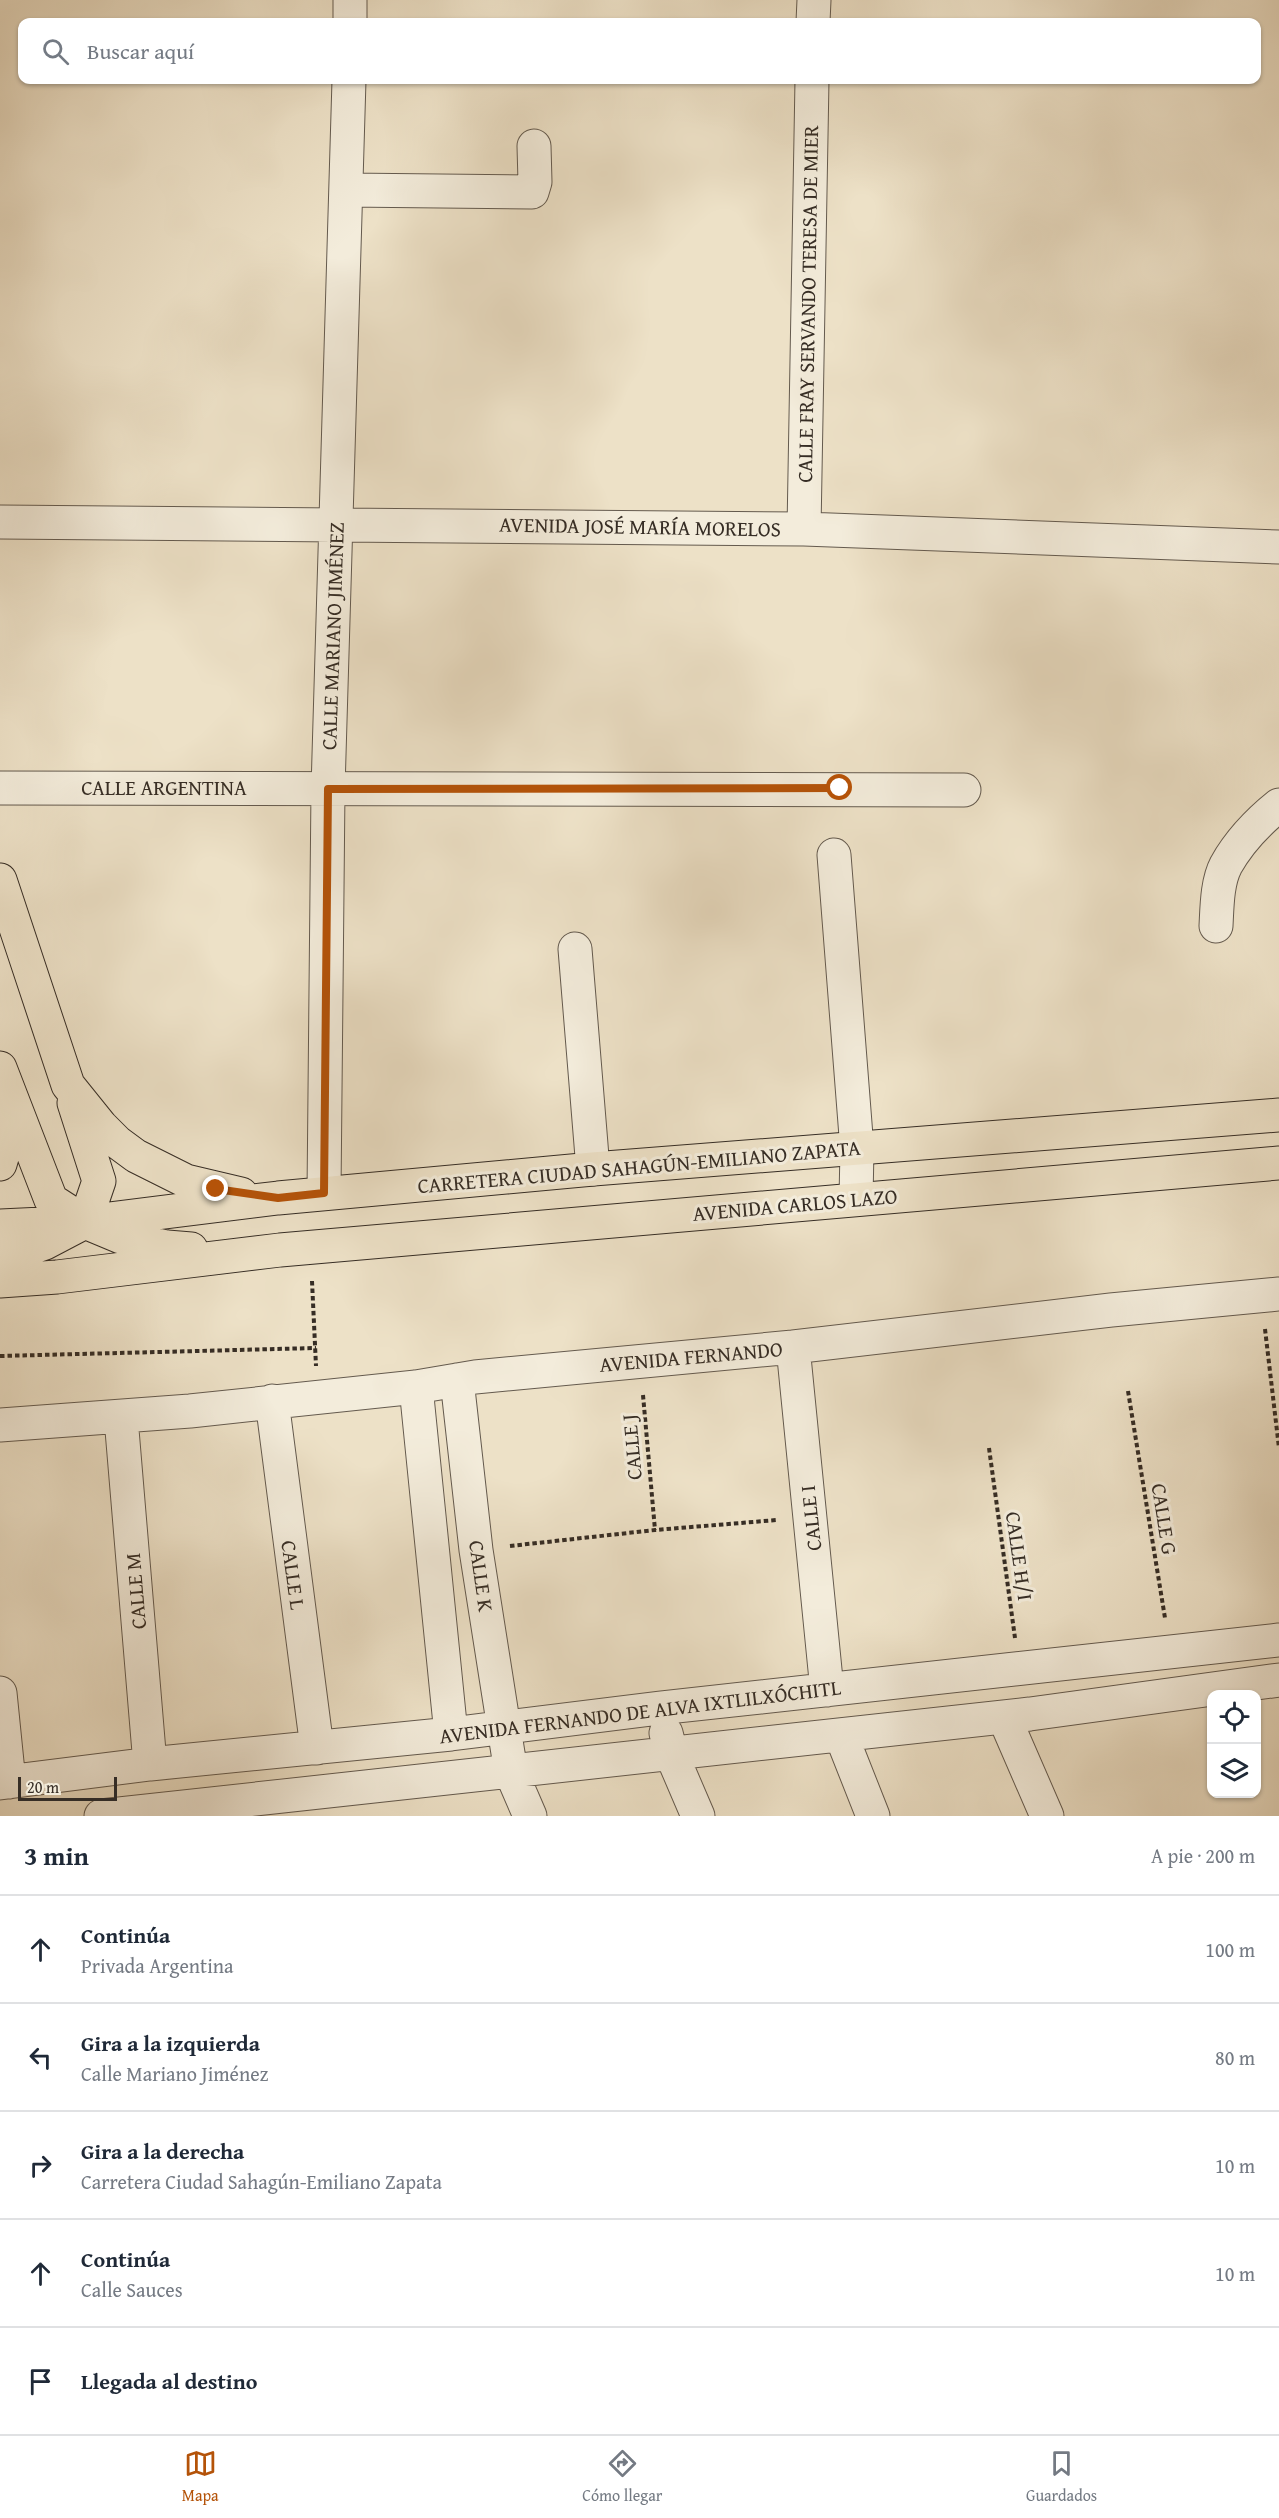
<!DOCTYPE html>
<html lang="es">
<head>
<meta charset="utf-8">
<style>
  :root { --surface:#fff; --page:#f6f6f7; --text:#1f2937; --muted:#747a83; --line:#e0e1e3; --accent:#b45309 }
  body { margin:0; font-family:"Gentium Book Plus",serif; background:var(--page); color:var(--text) }
  .controls { position:absolute; right:18px; bottom:18px; display:grid; overflow:hidden; border-radius:12px; box-shadow:0 2px 4px #0004 }
  .controls button { width:54px; height:54px; display:grid; place-items:center; padding:0; border:0; border-bottom:2px solid var(--line); background:var(--surface); color:var(--text); font:30px sans-serif }
  .scale { position:absolute; left:18px; bottom:15px; width:99px; box-sizing:border-box; padding-left:6px; border:3px solid #362d25; border-top:0; font-size:16px; line-height:21px; white-space:nowrap; color:#362d25; -webkit-text-stroke:4px #f3ecdb; paint-order:stroke }
  .stop { position:absolute; width:18px; height:18px; margin:-14px; border:4px solid #b45309; border-radius:50%; background:#fff }
  .stop.end { background:#b45309; border-color:#fff; box-shadow:0 2px 6px #0008 }
  .list { margin:0; padding:0; list-style:none }
  h2 { display:flex; justify-content:space-between; align-items:center; height:78px; margin:0; padding:0 24px; font-size:26px }
  h2 small { font-size:20px; font-weight:400; color:var(--muted) }
  .list li { display:grid; grid-template-columns:39px 1fr auto; gap:18px; align-items:center; box-sizing:border-box; height:108px; padding:0 24px; border-top:2px solid var(--line) }
  .list b { display:block; font-size:22px; white-space:nowrap }
  .list p { margin:0; font-size:20px; white-space:nowrap; color:var(--muted) }
  .list em { font-size:20px; font-style:normal; color:var(--muted) }
  .icon { flex:none; width:33px; height:33px; fill:none; stroke:currentColor; stroke-width:2; stroke-linecap:round; stroke-linejoin:round }
  .map { position:relative; flex:none; width:1279px; height:1816px; overflow:hidden }
  .search { position:absolute; background:var(--surface); box-shadow:0 2px 4px #0004; left:18px; right:18px; top:18px; height:66px; display:flex; align-items:center; gap:15px; box-sizing:border-box; padding:0 21px; border-radius:12px; color:var(--muted); font-size:22px }
  .sheet { height:618px; background:var(--surface) }
  nav { display:flex; justify-content:space-around; align-items:center; box-sizing:border-box; height:84px; border-top:2px solid var(--line); background:var(--surface); font-size:16px; color:var(--muted) }
  nav a { display:grid; justify-items:center; gap:3px }
  nav .on { color:var(--accent) }
  .map>svg:first-child { display:block }
  .lines { fill:none; stroke-linecap:round; stroke-linejoin:round }
  .minor-casing { stroke:#645a4e; stroke-width:35 }
  .major-casing { stroke:#362d25; stroke-width:35 }
  .path { stroke:#362d25; stroke-width:4; stroke-dasharray:4.5 3; stroke-linecap:butt }
  .minor { stroke:#f3ecdb; stroke-width:33 }
  .major { stroke:#ede1c7; stroke-width:33 }
  .route { stroke:#b45309; stroke-width:8 }
  .labels { text-anchor:middle; stroke-width:6; stroke-linejoin:round; paint-order:stroke }
  .street-label { font-size:21px; fill:#362d25; stroke:#f3ecdb }
</style>
</head>
<body>
<div class="map">
<svg width="1279" height="1816" viewBox="0 0 1279 1816">
  <rect width="100%" height="100%" fill="#ede1c7"/>
  <filter id="stains"><feTurbulence type="fractalNoise" baseFrequency=".00333" numOctaves="4"/><feColorMatrix values="0 0 0 0 .2 0 0 0 0 .09 0 0 0 0 .02 0 0 0 .5 -.17"/></filter>
  <radialGradient id="worn" r=".72"><stop offset=".6" stop-color="#630" stop-opacity="0"/><stop offset="1" stop-color="#630" stop-opacity=".3"/></radialGradient>
  <g class="lines">
    <g class="minor-casing">
      <path id="minor" d="M350,22V0
        M813,22L814,0
        M347,190L532,192L535,182L534,146
        M0,522L804,529L1279,547
        M804,529L812,80
        M0,788L964,790
        M834,855L857,1149L856,1199
        M1216,926C1217,907 1217,882 1226,865C1239,842 1259,821 1279,805
        M575,949L593,1169
        M324,1193L328,789L349,80
        M793,1347L827,1690
        M457,1380L476,1550L504,1728L511,1772L530,1816
        M416,1387L451,1734
        M272,1401L317,1748
        M121,1418L150,1764
        M0,1425L190,1411L416,1387L475,1377L793,1347L1111,1310L1279,1294
        M0,1693L9,1782
        M1004,1717L1047,1816
        M666,1733L671,1753L698,1816
        M841,1735L873,1816
        M0,1783L150,1764L451,1734L660,1708L1279,1640
        M101,1816L1030,1714L1279,1680"/>
    </g>
    <g class="major-casing">
      <path id="major" d="M0,880L68,1085L101,1126L117,1142L136,1156L186,1181L241,1194
        M0,1068L51,1200L85,1222L121,1237L167,1247L191,1249
        M0,1164L11,1127L12,1104
        M0,1226L85,1222L278,1198L593,1169L1279,1115
        M0,1259L45,1243L85,1222L99,1181L74,1103
        M0,1281L57,1277L280,1250L1279,1163"/>
    </g>
    <path class="path" d="M312,1281L316,1366
      M1265,1329L1279,1448
      M0,1356L316,1348
      M1128,1391L1165,1618
      M643,1395L655,1530
      M989,1448L1015,1638
      M510,1546L655,1530L777,1520"/>
    <use href="#minor" class="minor"/>
    <use href="#major" class="major"/>
  </g>
  <g class="lines">
    <path class="route" d="M216,1189L278,1198L324,1193L328,789L840,788"/>
  </g>
  <g class="labels">
    <g class="street-label">
      <text transform="translate(808 304) rotate(-89)" y="7">CALLE FRAY SERVANDO TERESA DE MIER</text>
      <text transform="translate(640 527) rotate(1)" y="7">AVENIDA JOSÉ MARÍA MORELOS</text>
      <text transform="translate(333 636) rotate(-88)" y="7">CALLE MARIANO JIMÉNEZ</text>
      <text x="164" y="795">CALLE ARGENTINA</text>
      <text transform="translate(639 1167) rotate(-5)" y="7">CARRETERA CIUDAD SAHAGÚN-EMILIANO ZAPATA</text>
      <text transform="translate(795 1205) rotate(-5)" y="7">AVENIDA CARLOS LAZO</text>
      <text transform="translate(691 1357) rotate(-5)" y="7">AVENIDA FERNANDO</text>
      <text transform="translate(632 1447) rotate(-95)" y="7">CALLE J</text>
      <text transform="translate(811 1518) rotate(-96)" y="7">CALLE I</text>
      <text transform="translate(1164 1519) rotate(81)" y="7">CALLE G</text>
      <text transform="translate(1019 1556) rotate(82)" y="7">CALLE H/I</text>
      <text transform="translate(293 1575) rotate(82)" y="7">CALLE L</text>
      <text transform="translate(481 1576) rotate(82)" y="7">CALLE K</text>
      <text transform="translate(136 1591) rotate(-95)" y="7">CALLE M</text>
      <text transform="translate(640 1712) rotate(-7)" y="7">AVENIDA FERNANDO DE ALVA IXTLILXÓCHITL</text>
    </g>
  </g>
  <rect width="100%" height="100%" filter="url(#stains)"/>
  <rect width="100%" height="100%" fill="url(#worn)"/>
</svg>
<div class="controls">
<button><svg class="icon" aria-label="locate" viewBox="0 0 24 24"><circle cx="12" cy="12" r="6"/><path d="M12 2v4M12 18v4M2 12h4M18 12h4"/></svg></button>
<button><svg class="icon" aria-label="layers" viewBox="0 0 24 24"><path d="M12 4l9 5-9 5-9-5zM3 14l9 5 9-5"/></svg></button>
</div>
<div class="scale">20 m</div>
<div class="stop" style="left:840px;top:788px"></div>
<div class="stop end" style="left:216px;top:1189px"></div>
<div class="search"><svg class="icon" aria-label="search" viewBox="0 0 24 24"><circle cx="10" cy="10" r="6"/><path d="M15 15l6 6"/></svg>Buscar aquí</div>
</div>
<section class="sheet">
<h2>3 min<small>A pie · 200 m</small></h2>
<ul class="list">
<li><svg class="icon" aria-label="ahead" viewBox="0 0 24 24"><path d="M12 20V5M6 11l6-6 6 6"/></svg><div><b>Continúa</b><p>Privada Argentina</p></div><em>100 m</em></li>
<li><svg class="icon" aria-label="left" viewBox="0 0 24 24"><path d="M17 20v-9H6M10 6l-5 5 5 5"/></svg><div><b>Gira a la izquierda</b><p>Calle Mariano Jiménez</p></div><em>80 m</em></li>
<li><svg class="icon" aria-label="right" viewBox="0 0 24 24"><path d="M7 20v-9h11M14 6l5 5-5 5"/></svg><div><b>Gira a la derecha</b><p>Carretera Ciudad Sahagún-Emiliano Zapata</p></div><em>10 m</em></li>
<li><svg class="icon" aria-label="ahead" viewBox="0 0 24 24"><path d="M12 20V5M6 11l6-6 6 6"/></svg><div><b>Continúa</b><p>Calle Sauces</p></div><em>10 m</em></li>
<li><svg class="icon" aria-label="arrive" viewBox="0 0 24 24"><path d="M6 21V4h12l-3 4 3 4H6"/></svg><div><b>Llegada al destino</b></div></li>
</ul>
</section>
<nav>
<a class="on"><svg class="icon" aria-label="map" viewBox="0 0 24 24"><path d="M3 6l6-2 6 2 6-2v14l-6 2-6-2-6 2zM9 4v14M15 6v14"/></svg>Mapa</a>
<a><svg class="icon" aria-label="directions" viewBox="0 0 24 24"><path d="M12 3l9 9-9 9-9-9zM9 14v-3h6M13 9l2 2-2 2"/></svg>Cómo llegar</a>
<a><svg class="icon" aria-label="saved" viewBox="0 0 24 24"><path d="M7 4h10v16l-5-4-5 4z"/></svg>Guardados</a>
</nav>
</body>
</html>
